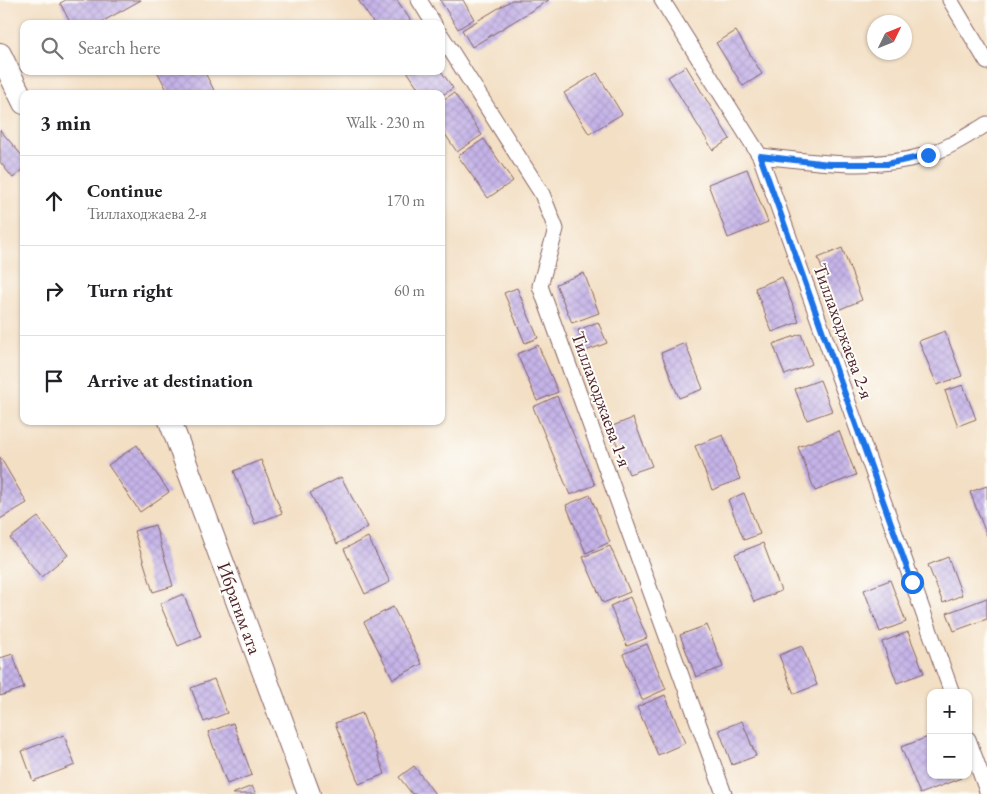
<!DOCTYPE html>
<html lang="en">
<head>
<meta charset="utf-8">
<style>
  :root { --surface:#fff; --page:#f2f2f2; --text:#202124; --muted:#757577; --line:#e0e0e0 }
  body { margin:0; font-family:"EB Garamond",serif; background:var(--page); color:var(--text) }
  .controls { position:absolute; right:15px; bottom:15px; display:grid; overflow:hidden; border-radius:10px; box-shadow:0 1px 4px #0004 }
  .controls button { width:45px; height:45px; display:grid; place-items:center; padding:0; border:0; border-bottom:1px solid var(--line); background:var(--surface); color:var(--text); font:25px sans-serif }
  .compass { position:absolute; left:867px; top:15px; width:45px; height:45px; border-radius:50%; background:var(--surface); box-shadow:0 1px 4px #0004; rotate:47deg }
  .stop { position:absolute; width:15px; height:15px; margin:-11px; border:4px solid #1a73e8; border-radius:50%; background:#fff }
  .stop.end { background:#1a73e8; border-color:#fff; box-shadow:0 1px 5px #0008 }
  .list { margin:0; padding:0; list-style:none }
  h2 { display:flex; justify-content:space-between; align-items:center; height:65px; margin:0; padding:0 20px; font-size:21px }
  h2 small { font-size:16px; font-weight:400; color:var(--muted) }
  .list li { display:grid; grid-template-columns:32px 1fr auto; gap:15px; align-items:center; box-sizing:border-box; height:90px; padding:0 20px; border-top:1px solid var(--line) }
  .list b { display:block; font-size:19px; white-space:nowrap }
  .list p { margin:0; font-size:16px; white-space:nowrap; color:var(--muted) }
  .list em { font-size:16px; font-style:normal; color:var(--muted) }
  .icon { flex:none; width:28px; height:28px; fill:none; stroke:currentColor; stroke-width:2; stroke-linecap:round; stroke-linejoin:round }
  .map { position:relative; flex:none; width:987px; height:794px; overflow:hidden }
  .search { position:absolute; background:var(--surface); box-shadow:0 1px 4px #0004; left:20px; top:20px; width:425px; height:55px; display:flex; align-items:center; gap:12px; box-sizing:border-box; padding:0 18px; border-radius:10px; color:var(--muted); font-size:19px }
  .panel { position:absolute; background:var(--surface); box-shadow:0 1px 4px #0004; left:20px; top:90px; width:425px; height:335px; border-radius:10px }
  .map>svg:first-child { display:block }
  .building { fill:url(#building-cross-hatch) }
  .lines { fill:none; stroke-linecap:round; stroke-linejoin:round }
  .street-casing { stroke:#856261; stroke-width:17 }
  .secondary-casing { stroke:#856261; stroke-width:24 }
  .street { stroke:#fff; stroke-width:15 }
  .secondary { stroke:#fff; stroke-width:22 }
  .route { stroke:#1a73e8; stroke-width:6 }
  .labels { text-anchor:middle; stroke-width:4; stroke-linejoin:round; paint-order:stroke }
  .street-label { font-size:19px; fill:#4a1f2b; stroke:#fdfcf7 }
</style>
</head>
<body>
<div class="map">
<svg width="987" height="794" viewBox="0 0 987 794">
  <defs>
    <pattern id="building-cross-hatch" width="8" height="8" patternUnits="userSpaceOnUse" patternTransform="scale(1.25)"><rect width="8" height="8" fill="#c5b4e8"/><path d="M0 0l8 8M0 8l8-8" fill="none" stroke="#ab9ac7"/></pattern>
  </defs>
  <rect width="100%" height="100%" fill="#fdfcf7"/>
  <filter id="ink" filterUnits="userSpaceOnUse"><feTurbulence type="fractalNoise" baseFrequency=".02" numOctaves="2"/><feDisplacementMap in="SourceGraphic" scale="10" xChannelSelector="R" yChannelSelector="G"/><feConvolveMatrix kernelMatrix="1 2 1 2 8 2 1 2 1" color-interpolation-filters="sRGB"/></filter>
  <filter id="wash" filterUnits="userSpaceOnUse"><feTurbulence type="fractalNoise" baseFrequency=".0096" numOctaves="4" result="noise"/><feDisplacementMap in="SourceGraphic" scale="20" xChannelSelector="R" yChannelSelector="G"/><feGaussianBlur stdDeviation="1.12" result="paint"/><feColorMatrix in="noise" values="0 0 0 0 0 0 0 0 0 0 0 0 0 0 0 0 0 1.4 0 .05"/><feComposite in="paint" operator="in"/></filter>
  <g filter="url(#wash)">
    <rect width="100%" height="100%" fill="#f3dfc4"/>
    <g id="blocks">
      <path class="building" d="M66,0H141L98,24H71L60,3Z
        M358,0H397L413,24H374Z
        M440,0H463L474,19L458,29Z
        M512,0H549L472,47L462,30Z
        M736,31L762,74L743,86L716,43Z
        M686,66L730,139L713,150L668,77Z
        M157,71H204L216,94H169Z
        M407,71H441L453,88L441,96V94H422Z
        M597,73L622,114L589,134L564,93Z
        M454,93L482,135L457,152L441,128V101Z
        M0,130L24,158V169L13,178L0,162Z
        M484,139L513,181L488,198L458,156Z
        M747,169L768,222L728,238L708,184Z
        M842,248L862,300L838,310L818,258Z
        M584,273L599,313L572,323L556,284Z
        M782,277L799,322L772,332L755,288Z
        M517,288L538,338L525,343L504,293Z
        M598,322L607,343L586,351L578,330Z
        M945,331L962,376L937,385L919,341Z
        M801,334L812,364L785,375L773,344Z
        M685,343L703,389L679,398L661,353Z
        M538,345L558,392L537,401L517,354Z
        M820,380L832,411L807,420L795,389Z
        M963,385L976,419L958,426L945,391Z
        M557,396L595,485L570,495L533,407Z
        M633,418L652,466L629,474L610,427Z
        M839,431L856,475L815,491L798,447Z
        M723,435L740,479L712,490L695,446Z
        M137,445L169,492L140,512L108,465Z
        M0,457L27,503L0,519Z
        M261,460L282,513L255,524L234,471Z
        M341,477L368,527L337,544L310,493Z
        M987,486V536L970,492Z
        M744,493L760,534L744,540L728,500Z
        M590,495L610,542L586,553L566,505Z
        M38,517L68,555L41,577L10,538Z
        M155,525L173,586L153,592L134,531Z
        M368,537L390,582L365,594L344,549Z
        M763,543L781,591L754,602L735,554Z
        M610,546L630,592L603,603L583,557Z
        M948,557L962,595L943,603L928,565Z
        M890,580L906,622L880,632L864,590Z
        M183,594L201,636L178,646L160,604Z
        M630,597L647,638L627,646L610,606Z
        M987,598V619L954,631L947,613Z
        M393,607L422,664L393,679L364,622Z
        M707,625L723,667L696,677L680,635Z
        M908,632L924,673L897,683L882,642Z
        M647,644L666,689L642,700L623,654Z
        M802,646L817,685L794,694L779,655Z
        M13,654L24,688L0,696V658Z
        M214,679L227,713L204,722L191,688Z
        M665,695L685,743L658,755L637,707Z
        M362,713L385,774L359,784L335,723Z
        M742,721L756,756L732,765L719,730Z
        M233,723L252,775L227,784L208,732Z
        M64,735L75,765L33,781L22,751Z
        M931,736V775H960L961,778L920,794L901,747Z
        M414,766L435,794H412L399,777Z
        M252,786L256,794H232Z"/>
    </g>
  </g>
  <g filter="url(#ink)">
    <use href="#blocks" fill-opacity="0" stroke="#856261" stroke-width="1"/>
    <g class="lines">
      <g class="street-casing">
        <path id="street" d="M419,0L434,24
          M662,0L760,156L952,693
          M950,0L987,62
          M441,35L542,194L556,229L540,286L724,794
          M760,156C815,162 872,171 926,155C948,149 968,135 987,124
          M968,739L987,791"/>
      </g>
      <g class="secondary-casing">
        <path id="secondary" d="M0,54L24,103
          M170,421L309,794"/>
      </g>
      <use href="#street" class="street"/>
      <use href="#secondary" class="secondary"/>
    </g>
  </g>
  <g class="lines" filter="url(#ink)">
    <path class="route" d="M912,582L760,156L829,164H887L928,155"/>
  </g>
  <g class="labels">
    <g class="street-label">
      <text transform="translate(844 331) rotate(70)" y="7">Тиллаходжаева 2-я</text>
      <text transform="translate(602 399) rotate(70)" y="7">Тиллаходжаева 1-я</text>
      <text transform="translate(240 608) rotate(70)" y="7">Ибрагим ата</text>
    </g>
  </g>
</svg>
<div class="controls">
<button>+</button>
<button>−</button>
</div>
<svg class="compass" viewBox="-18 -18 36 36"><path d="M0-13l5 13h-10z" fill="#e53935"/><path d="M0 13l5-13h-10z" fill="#757577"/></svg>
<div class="stop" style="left:912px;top:582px"></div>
<div class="stop end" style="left:928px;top:155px"></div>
<div class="search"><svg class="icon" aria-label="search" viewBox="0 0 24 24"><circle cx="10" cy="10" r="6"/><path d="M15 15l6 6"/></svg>Search here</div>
<section class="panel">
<h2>3 min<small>Walk · 230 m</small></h2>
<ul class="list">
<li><svg class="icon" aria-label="ahead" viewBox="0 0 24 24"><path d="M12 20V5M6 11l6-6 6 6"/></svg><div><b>Continue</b><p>Тиллаходжаева 2-я</p></div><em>170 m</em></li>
<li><svg class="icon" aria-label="right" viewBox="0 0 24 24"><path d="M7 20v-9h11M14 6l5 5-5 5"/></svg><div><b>Turn right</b></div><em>60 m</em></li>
<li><svg class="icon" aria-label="arrive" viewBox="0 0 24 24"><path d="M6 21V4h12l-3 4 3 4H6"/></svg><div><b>Arrive at destination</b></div></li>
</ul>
</section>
</div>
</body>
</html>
